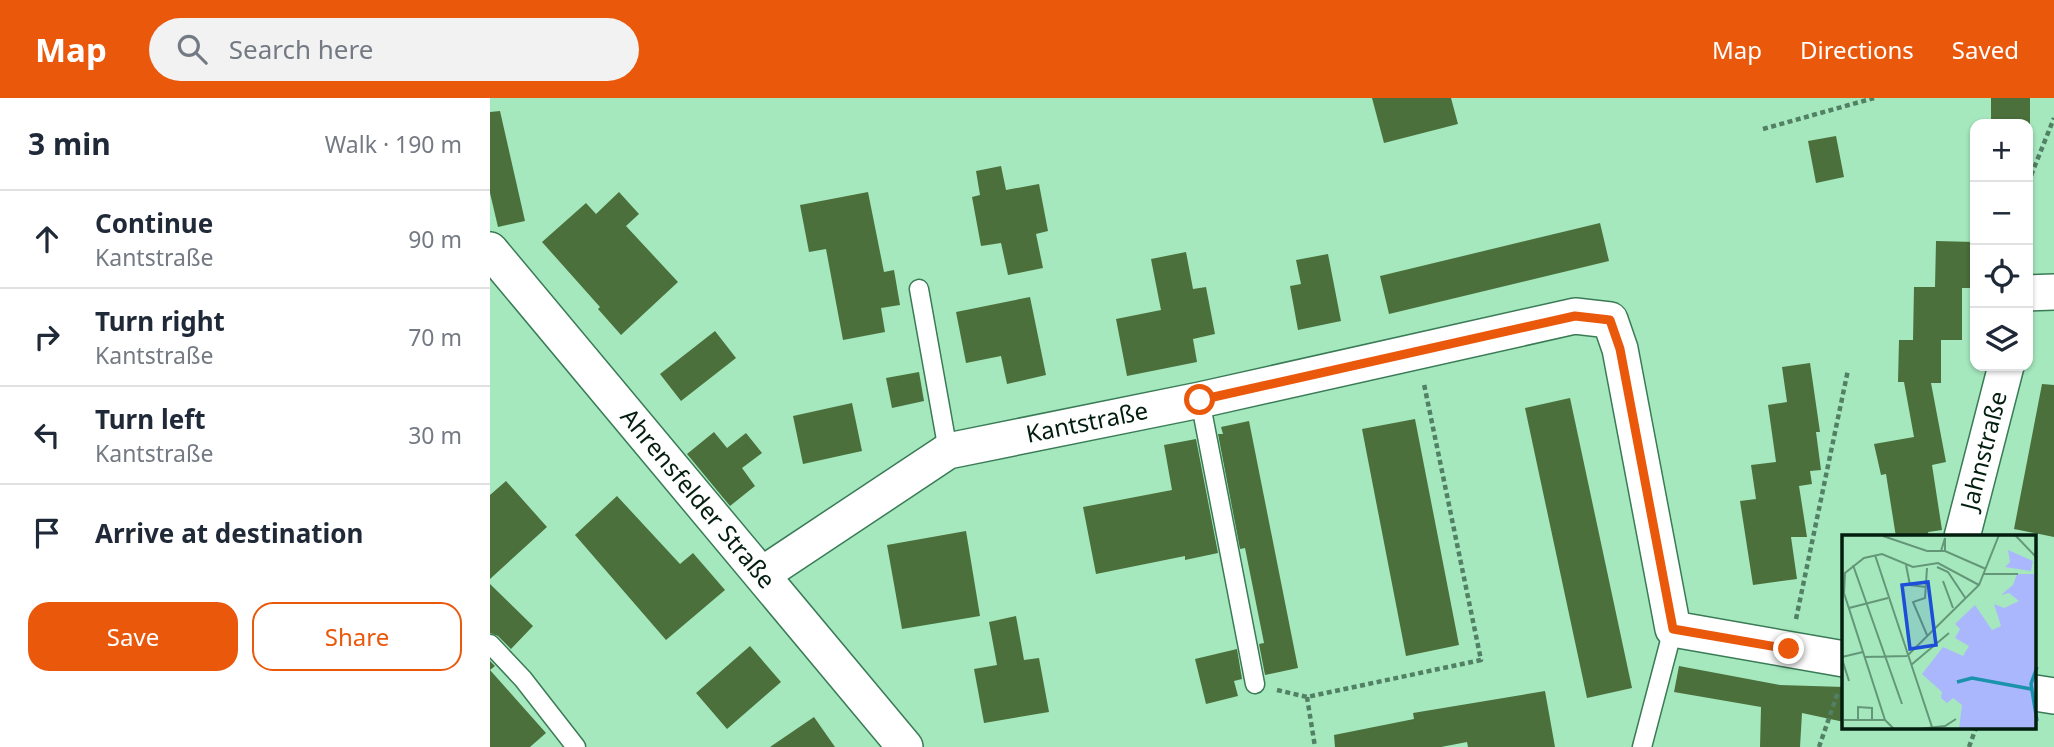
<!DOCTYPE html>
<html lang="en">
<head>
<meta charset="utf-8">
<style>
  :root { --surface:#fff; --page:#f2f2f3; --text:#1f2937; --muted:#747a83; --line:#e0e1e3; --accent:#ea580c }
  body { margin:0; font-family:"Noto Sans",sans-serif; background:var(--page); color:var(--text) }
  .controls { position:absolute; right:21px; top:21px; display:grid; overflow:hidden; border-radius:14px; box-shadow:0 2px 5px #0004 }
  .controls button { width:63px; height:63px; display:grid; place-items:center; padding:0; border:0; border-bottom:2px solid var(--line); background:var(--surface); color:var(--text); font:35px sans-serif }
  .stop { position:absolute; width:21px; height:21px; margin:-16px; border:5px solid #ea580c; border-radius:50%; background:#fff }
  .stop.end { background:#ea580c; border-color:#fff; box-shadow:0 2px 7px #0008 }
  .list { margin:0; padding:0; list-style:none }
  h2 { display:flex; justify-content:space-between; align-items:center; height:91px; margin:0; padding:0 28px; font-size:30px }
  h2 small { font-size:23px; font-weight:400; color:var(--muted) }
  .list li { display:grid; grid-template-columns:46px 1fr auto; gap:21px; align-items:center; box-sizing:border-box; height:98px; padding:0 28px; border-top:2px solid var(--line) }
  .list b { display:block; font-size:26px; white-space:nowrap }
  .list p { margin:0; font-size:23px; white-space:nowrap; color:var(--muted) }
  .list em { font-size:23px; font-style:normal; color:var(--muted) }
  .actions { display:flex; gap:14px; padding:21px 28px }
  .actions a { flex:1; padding:16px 0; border:2px solid var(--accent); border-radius:21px; text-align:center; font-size:24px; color:var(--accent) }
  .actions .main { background:var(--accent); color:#fff }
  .icon { flex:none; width:38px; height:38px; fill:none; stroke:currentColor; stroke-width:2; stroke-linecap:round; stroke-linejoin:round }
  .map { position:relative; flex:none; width:1564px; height:649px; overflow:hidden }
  header { display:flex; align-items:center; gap:42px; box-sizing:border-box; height:98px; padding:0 35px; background:var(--accent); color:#fff }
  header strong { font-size:33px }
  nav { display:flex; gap:38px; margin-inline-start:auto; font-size:24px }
  .search { width:490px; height:63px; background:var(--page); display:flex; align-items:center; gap:18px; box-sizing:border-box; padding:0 24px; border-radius:38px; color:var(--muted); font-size:26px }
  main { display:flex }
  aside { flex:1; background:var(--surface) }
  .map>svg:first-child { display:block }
  .building { fill:#4b703b }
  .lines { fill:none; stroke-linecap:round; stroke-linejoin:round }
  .service-casing { stroke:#3a7b56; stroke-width:21 }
  .minor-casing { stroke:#3a7b56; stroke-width:38 }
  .path { stroke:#528064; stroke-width:4.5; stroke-dasharray:5 3.5; stroke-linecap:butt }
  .service { stroke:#fff; stroke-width:18 }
  .minor { stroke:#fff; stroke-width:35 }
  .route { stroke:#ea580c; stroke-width:9 }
  .labels { text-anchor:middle; stroke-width:5; stroke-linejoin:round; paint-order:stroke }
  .street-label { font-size:24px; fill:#031e0f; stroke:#e4ffed }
  .inset-river { fill:none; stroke:#1b93ac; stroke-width:3.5 }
  .inset-road { fill:none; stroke:#649778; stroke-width:2 }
  .view { fill:#1d4ed8; fill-opacity:0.15; stroke:#1d4ed8; stroke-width:3.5 }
  .inset-edge { fill:none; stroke:#031e0f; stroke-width:3.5 }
</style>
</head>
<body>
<header>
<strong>Map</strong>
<div class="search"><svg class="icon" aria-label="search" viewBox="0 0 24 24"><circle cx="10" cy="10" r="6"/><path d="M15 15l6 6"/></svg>Search here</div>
<nav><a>Map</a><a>Directions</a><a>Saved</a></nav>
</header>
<main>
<aside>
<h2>3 min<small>Walk · 190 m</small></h2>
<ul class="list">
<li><svg class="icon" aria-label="ahead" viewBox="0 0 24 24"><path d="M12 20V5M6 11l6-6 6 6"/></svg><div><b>Continue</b><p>Kantstraße</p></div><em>90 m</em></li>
<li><svg class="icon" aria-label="right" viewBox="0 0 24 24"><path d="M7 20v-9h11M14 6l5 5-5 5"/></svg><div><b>Turn right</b><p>Kantstraße</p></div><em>70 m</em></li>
<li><svg class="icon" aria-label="left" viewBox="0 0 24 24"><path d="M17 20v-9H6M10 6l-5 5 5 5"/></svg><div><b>Turn left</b><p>Kantstraße</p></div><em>30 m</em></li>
<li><svg class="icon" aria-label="arrive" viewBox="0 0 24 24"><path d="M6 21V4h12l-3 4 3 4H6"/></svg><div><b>Arrive at destination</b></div></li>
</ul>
<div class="actions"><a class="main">Save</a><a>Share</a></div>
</aside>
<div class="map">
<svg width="1564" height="649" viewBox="0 0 1564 649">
  <rect width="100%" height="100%" fill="#a5e8be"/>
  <path class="building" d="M882,0H961L968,26L894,45Z
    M1501,0H1540V26H1501Z
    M10,13L35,123L8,129L0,95V14Z
    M1346,38L1354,79L1326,85L1318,43Z
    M511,68L516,92L549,86L558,133L546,136L553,170L518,177L511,145L491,148L482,99L490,97L486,73Z
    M129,94L149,116L136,128L188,184L131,237L108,211L110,209L52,144L96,105L106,116Z
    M378,94L394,174L404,172L410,207L391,210L395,234L353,242L336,151L319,154L310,107Z
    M1110,125L1119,163L899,216L890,178Z
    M1446,143L1485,144V190H1472V242H1451V285H1441L1456,364L1442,367L1452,432L1438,434L1439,439H1406L1396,376L1391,377L1384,346L1424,339L1414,284H1408L1409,242H1423L1424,189H1445Z
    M696,154L703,191L716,189L725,236L703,241L707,264L637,278L626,221L671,212L661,161Z
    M838,156L851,223L808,232L800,188L811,186L806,162Z
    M540,199L556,277L517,286L511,258L476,265L466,214Z
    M225,233L246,260L191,303L170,276Z
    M1320,265L1330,334H1326L1331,372L1320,373L1322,386L1309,388L1317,439H1301L1307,481L1263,487L1250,403L1266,401L1261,367L1286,364L1278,307L1297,304L1292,269Z
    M429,274L434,303L402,310L396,280Z
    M1552,286L1564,287V439L1524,431Z
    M1080,300L1142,590L1097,600L1035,310Z
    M362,305L372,353L313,366L303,318Z
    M925,321L969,547L916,558L872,331Z
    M759,323L808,570L775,577L769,546L774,545L755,450L750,451L728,336H733L731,329Z
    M224,334L237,350L256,335L272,355L252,370L265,388L240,408L197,356Z
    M706,341L728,455L695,462V458L606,476L593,409L682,392L674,347Z
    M16,383L57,429L0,481V397Z
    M127,398L190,466L203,455L235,492L176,542L85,437Z
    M476,433L490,518L412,531L397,447Z
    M0,486L43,528L21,551L8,538L0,535Z
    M526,518L534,562L549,560L559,614L494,625L484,571L507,567L499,524Z
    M260,548L291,584L237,631L206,595Z
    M747,551L752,581L744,583L748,598L716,606L705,561Z
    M0,563L5,568L0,572L56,635L40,649H0Z
    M1189,568L1290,587L1354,589V624L1312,615L1310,649H1270L1271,609L1184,594Z
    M1055,593L1065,649H978L977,644L951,649H845L844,637L924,621L923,615Z
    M324,619L345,649H280Z"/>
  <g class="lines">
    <g class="service-casing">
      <path id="service" d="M429,191L458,353
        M710,302L765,586
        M0,546L33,581L86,649
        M1152,649L1183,531"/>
    </g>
    <g class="minor-casing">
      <g id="minor">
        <path id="s1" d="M0,152L415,649"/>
        <path d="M1538,195L1564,194"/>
        <path id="s2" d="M1472,439L1516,268"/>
        <path id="s3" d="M273,476L458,353L710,302L1085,218L1120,222L1130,251L1183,531L1354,561"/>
        <path d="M1545,595L1564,598"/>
      </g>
    </g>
    <path class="path" d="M1273,31L1384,0
      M1538,85L1564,20
      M1306,521L1358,272
      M787,592L817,599L991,562L934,286
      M817,599L825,649
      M1329,649L1348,594
      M1479,649L1486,630"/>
    <use href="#service" class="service"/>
    <use href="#minor" class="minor"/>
  </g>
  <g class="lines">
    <path class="route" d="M710,302L1085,218L1120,222L1130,251L1183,531L1299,551"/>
  </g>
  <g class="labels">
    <g class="street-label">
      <text dy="8" stroke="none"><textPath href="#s3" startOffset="364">Kantstraße</textPath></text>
      <text dy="8" stroke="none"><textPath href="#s2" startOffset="89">Jahnstraße</textPath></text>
      <text dy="8" stroke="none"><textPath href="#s1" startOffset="324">Ahrensfelder Straße</textPath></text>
    </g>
  </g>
  <g transform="translate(1352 437)">
    <rect width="194" height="194" fill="#a5e8be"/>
    <path d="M166,15L191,26L189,36L163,32L168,27ZM175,39H194V194H117L120,170L111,163L105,168L99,163L100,157L80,139L101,112L121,121L127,111L113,103L118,94L113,89L133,70L150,95L159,91L152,69L162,73L177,66L167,58L159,60L171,50Z" fill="#abb7fd"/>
    <path class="inset-river" d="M195,132L189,149L195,186M115,147L130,143L189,154"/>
    <path class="inset-road" d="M173,0L195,23M41,1L85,16H103L144,34M99,16L103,3V16M33,20L90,192M11,30L60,169M64,30L68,50L84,52M95,32L106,37L124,64M85,33L83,63L71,67L85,100M142,39H176M101,46L111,73M7,73L46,63M65,121L137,50L157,0M0,122L21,117M22,122L65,121M0,124L7,146M69,130L107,98M16,184V172L30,173V186M2,185H43M52,194L43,185L2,58L3,38L22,23L40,19L71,32L96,28L137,50M52,194H74M77,194L103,191L114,184"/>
    <path class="view" d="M86,47L94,110L68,114L60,50Z"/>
    <rect width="194" height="194" class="inset-edge"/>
  </g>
</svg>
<div class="controls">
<button>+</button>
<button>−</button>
<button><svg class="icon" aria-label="locate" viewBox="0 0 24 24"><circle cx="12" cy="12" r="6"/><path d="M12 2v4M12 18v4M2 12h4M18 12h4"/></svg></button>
<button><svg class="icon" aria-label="layers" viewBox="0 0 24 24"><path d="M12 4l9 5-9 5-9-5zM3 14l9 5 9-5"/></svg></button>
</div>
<div class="stop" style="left:710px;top:302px"></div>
<div class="stop end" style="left:1299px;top:551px"></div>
</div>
</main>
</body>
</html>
